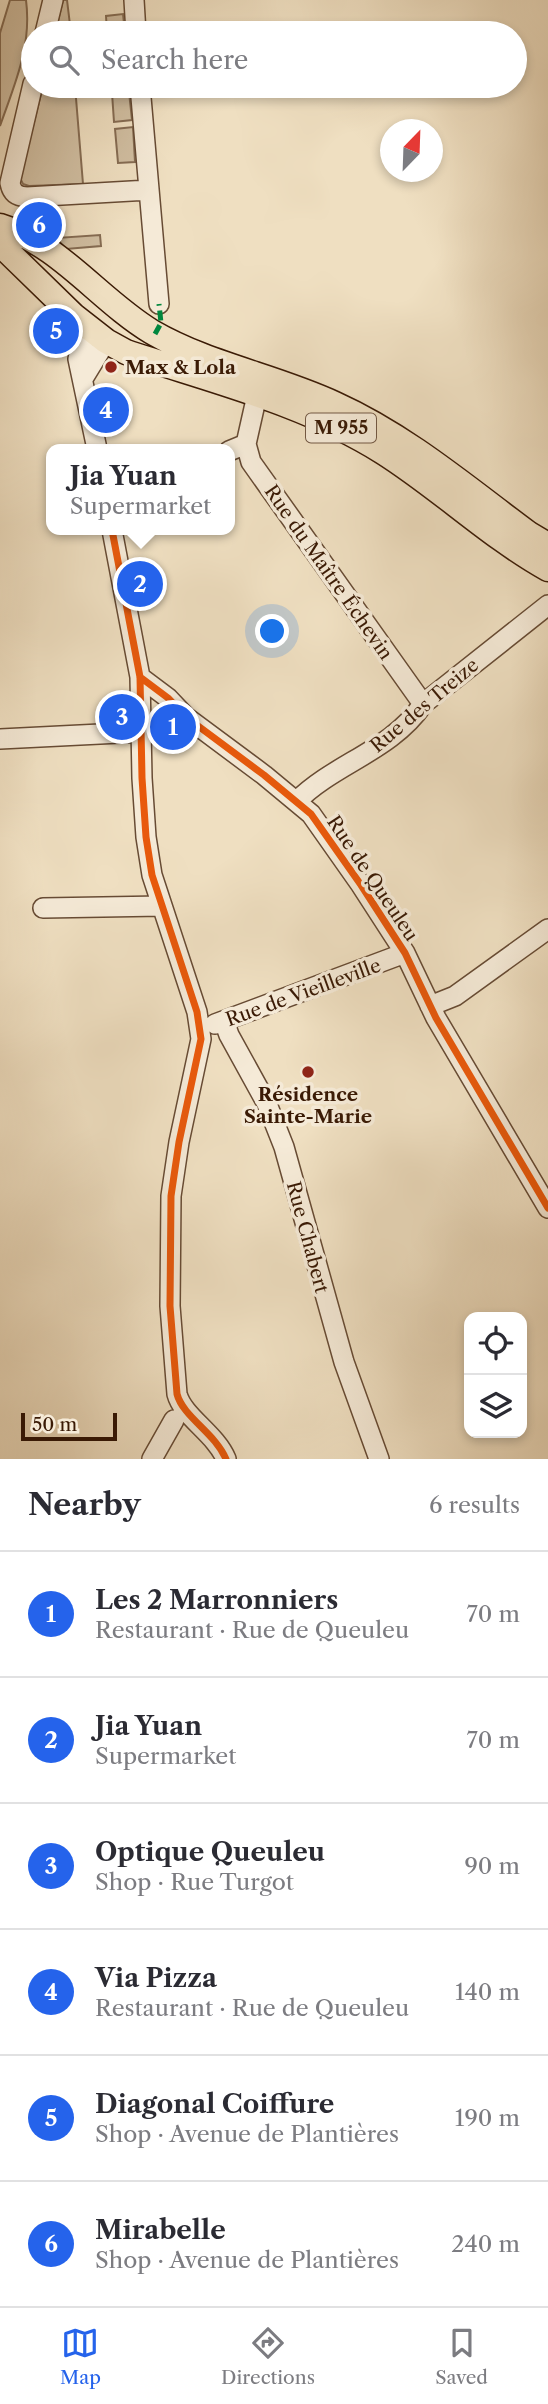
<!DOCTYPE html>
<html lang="en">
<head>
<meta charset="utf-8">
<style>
  :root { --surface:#fff; --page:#f7f7f7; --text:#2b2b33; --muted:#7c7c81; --line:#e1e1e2; --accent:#2563eb }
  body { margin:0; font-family:"Libre Caslon Text",serif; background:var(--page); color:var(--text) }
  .controls { position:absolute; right:21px; bottom:21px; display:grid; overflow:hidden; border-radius:14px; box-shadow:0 4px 10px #0003 }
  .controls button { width:63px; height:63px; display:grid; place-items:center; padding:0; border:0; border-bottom:2px solid var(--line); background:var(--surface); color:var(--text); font:35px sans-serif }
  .compass { position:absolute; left:380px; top:119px; width:63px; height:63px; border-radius:50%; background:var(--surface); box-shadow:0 4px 10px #0003; rotate:23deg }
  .scale { position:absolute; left:21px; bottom:18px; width:96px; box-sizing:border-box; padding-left:7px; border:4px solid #3a1a05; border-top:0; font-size:19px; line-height:24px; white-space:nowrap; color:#3a1a05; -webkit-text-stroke:5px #f5ead7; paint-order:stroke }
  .you { position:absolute; left:273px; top:632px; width:24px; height:24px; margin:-18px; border:5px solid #fff; border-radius:50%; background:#1a73e8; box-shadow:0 0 0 10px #1a73e833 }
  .badge { display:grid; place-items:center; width:46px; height:46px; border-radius:50%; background:var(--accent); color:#fff; font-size:23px; font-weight:700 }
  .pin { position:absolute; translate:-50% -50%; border:4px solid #fff; box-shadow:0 2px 7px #0006 }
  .popup { position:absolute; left:46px; top:444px; width:189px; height:91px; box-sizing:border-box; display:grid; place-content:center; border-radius:14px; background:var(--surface); filter:drop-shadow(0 2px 5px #0005); font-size:23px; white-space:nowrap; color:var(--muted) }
  .popup b { font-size:26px; color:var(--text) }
  .popup::after { content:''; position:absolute; left:50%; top:100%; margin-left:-14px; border:14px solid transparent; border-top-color:var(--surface) }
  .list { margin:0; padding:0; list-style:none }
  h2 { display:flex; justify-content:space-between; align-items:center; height:91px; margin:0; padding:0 28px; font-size:30px }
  h2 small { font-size:23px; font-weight:400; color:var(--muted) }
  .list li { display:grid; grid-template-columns:46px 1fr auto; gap:21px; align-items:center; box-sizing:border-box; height:126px; padding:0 28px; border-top:2px solid var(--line) }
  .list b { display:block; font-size:26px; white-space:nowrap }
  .list p { margin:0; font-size:23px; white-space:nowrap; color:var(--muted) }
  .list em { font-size:23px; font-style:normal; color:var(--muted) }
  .icon { flex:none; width:38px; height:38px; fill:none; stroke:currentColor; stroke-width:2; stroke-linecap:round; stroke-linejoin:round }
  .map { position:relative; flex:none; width:548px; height:1459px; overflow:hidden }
  .search { position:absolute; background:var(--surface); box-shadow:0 4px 10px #0003; left:21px; right:21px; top:21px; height:77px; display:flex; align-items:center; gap:18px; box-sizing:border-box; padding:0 24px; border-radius:38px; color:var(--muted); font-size:26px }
  .sheet { height:847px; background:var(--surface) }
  nav { display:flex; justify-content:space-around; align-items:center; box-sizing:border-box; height:98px; border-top:2px solid var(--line); background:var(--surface); font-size:19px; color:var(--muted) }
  nav a { display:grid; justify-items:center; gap:4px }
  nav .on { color:var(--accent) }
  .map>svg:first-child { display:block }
  .green { fill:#d0bea1; stroke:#856c53; stroke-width:2 }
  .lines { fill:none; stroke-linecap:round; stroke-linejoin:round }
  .minor-casing { stroke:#674b34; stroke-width:22 }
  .major-casing { stroke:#3a1a05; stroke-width:27 }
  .minor { stroke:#f5ead7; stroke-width:19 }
  .major { stroke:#efdfc1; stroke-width:24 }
  .quiet { stroke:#00873e; stroke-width:5; stroke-dasharray:10 5; stroke-linecap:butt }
  .cycleway-casing { stroke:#f5ead7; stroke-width:11 }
  .cycleway { stroke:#e8590c; stroke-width:7 }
  .poi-dot { fill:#8f2418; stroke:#f5ead7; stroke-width:2.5 }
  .labels { text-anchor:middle; stroke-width:7; stroke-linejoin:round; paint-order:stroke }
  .shield { fill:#f5ead7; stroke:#725844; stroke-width:2 }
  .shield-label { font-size:18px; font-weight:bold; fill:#3a1a05 }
  .poi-label { font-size:19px; font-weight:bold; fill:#3a1a05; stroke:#f5ead7; text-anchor:start }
  .street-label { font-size:19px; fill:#3a1a05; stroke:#f5ead7 }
</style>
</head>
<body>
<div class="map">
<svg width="548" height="1459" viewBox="0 0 548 1459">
  <rect width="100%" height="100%" fill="#efdfc1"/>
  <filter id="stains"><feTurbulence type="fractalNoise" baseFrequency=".00286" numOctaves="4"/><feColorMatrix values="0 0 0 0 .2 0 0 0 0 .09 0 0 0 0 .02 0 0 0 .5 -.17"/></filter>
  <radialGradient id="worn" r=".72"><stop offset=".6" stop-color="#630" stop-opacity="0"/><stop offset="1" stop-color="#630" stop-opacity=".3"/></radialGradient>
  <path class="green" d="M10,0H26C32,46 15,83 0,126V33Z
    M63,0H67L71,33H55Z
    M123,14L125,33H107L106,16Z
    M43,86H75L83,184L29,186L23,184L20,178Z
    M129,92L132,120L114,122L112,93Z
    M133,127L135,162L118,163L115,129Z
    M100,235L101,246L66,249L56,238Z"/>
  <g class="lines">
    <g class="minor-casing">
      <path id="minor" d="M134,0L136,33
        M45,33L53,0
        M33,84L10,183C12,193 16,196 27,197L149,190
        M140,86L159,304
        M90,329L81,346L78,359L97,449
        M84,377L106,341
        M257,395L246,444L251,462L423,704
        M229,451L246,444
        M112,530L140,677L142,778L146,837L152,875L197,1012L201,1039L179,1142L171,1196L170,1306L177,1394C183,1417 215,1433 226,1459
        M140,677L168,698L186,717L264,775L311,814L361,885L405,953L436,1018L548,1208
        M0,739L140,732
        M297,801C335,763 391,751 423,704L548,605
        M43,908L162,906
        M430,1006L455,996L548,929
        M224,1021L229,1035L267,1104L284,1147L344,1362L379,1459
        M215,1024L405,953
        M152,1459L174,1420"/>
    </g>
    <g class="major-casing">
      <path id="major" d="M0,226C60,244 99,300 152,332C209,365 275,376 335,404C406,436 467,488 529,534L548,545
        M0,244L74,316L106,341L126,352C213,381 305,403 383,452C440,488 489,536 548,569"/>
    </g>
    <use href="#minor" class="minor"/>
    <use href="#major" class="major"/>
    <path class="quiet" d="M155,334L161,323L159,304"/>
    <g class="cycleway-casing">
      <path id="cycleway" d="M112,530L140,677L142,778L146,837L152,875L197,1012L201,1039L179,1142L171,1196L170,1306L177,1394C183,1417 215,1433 226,1459
        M140,677L168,698L186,717L264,775L311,814L361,885L405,953L436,1018L548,1208"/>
    </g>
    <use href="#cycleway" class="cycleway"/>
  </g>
  <g class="poi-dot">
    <circle cx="111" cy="367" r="7"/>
    <circle cx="308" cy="1072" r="7"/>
  </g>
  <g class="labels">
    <rect class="shield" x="306" y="413.5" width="70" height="29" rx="5"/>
    <g class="shield-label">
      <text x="341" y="434">M 955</text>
    </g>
    <g class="poi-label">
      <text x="125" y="374">Max &amp; Lola</text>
      <text x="308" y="1101" text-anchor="middle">Résidence<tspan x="308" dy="22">Sainte-Marie</tspan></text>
    </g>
    <g class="street-label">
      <text transform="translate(329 572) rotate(55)" y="7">Rue du Maître Échevin</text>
      <text transform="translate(424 705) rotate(-40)" y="7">Rue des Treize</text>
      <text transform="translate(373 878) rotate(56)" y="7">Rue de Queuleu</text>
      <text transform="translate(303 992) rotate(-20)" y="7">Rue de Vieilleville</text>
      <text transform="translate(308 1237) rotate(75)" y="7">Rue Chabert</text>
    </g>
  </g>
  <rect width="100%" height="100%" filter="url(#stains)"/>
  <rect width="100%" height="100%" fill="url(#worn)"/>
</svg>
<div class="controls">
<button><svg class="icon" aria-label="locate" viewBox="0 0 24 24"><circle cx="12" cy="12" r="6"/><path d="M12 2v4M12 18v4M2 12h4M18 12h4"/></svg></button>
<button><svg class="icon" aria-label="layers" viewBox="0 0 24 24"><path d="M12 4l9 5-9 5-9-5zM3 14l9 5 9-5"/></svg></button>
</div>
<svg class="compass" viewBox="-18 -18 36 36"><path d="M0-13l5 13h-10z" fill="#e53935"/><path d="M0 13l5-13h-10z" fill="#7c7c81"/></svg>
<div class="scale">50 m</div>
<div class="you"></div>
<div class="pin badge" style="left:173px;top:727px">1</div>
<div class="pin badge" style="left:140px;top:584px">2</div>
<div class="popup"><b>Jia Yuan</b>Supermarket</div>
<div class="pin badge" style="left:122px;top:717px">3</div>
<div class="pin badge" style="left:106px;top:410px">4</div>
<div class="pin badge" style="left:56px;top:331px">5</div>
<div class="pin badge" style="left:39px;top:225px">6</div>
<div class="search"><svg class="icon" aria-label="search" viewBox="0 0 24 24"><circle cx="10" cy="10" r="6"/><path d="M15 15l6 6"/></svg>Search here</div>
</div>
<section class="sheet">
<h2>Nearby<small>6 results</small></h2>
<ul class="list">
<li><span class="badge">1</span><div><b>Les 2 Marronniers</b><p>Restaurant · Rue de Queuleu</p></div><em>70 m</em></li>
<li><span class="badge">2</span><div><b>Jia Yuan</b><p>Supermarket</p></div><em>70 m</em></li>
<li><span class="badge">3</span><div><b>Optique Queuleu</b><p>Shop · Rue Turgot</p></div><em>90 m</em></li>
<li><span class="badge">4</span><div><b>Via Pizza</b><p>Restaurant · Rue de Queuleu</p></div><em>140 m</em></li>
<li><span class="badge">5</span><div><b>Diagonal Coiffure</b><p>Shop · Avenue de Plantières</p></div><em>190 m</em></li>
<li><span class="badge">6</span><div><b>Mirabelle</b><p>Shop · Avenue de Plantières</p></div><em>240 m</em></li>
</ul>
</section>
<nav>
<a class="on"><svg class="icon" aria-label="map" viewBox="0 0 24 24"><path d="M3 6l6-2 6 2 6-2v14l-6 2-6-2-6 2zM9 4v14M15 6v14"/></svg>Map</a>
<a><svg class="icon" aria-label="directions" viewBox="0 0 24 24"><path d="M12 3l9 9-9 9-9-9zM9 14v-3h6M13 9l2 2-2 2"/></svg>Directions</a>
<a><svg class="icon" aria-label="saved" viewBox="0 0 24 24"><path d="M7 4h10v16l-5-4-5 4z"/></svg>Saved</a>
</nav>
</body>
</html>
